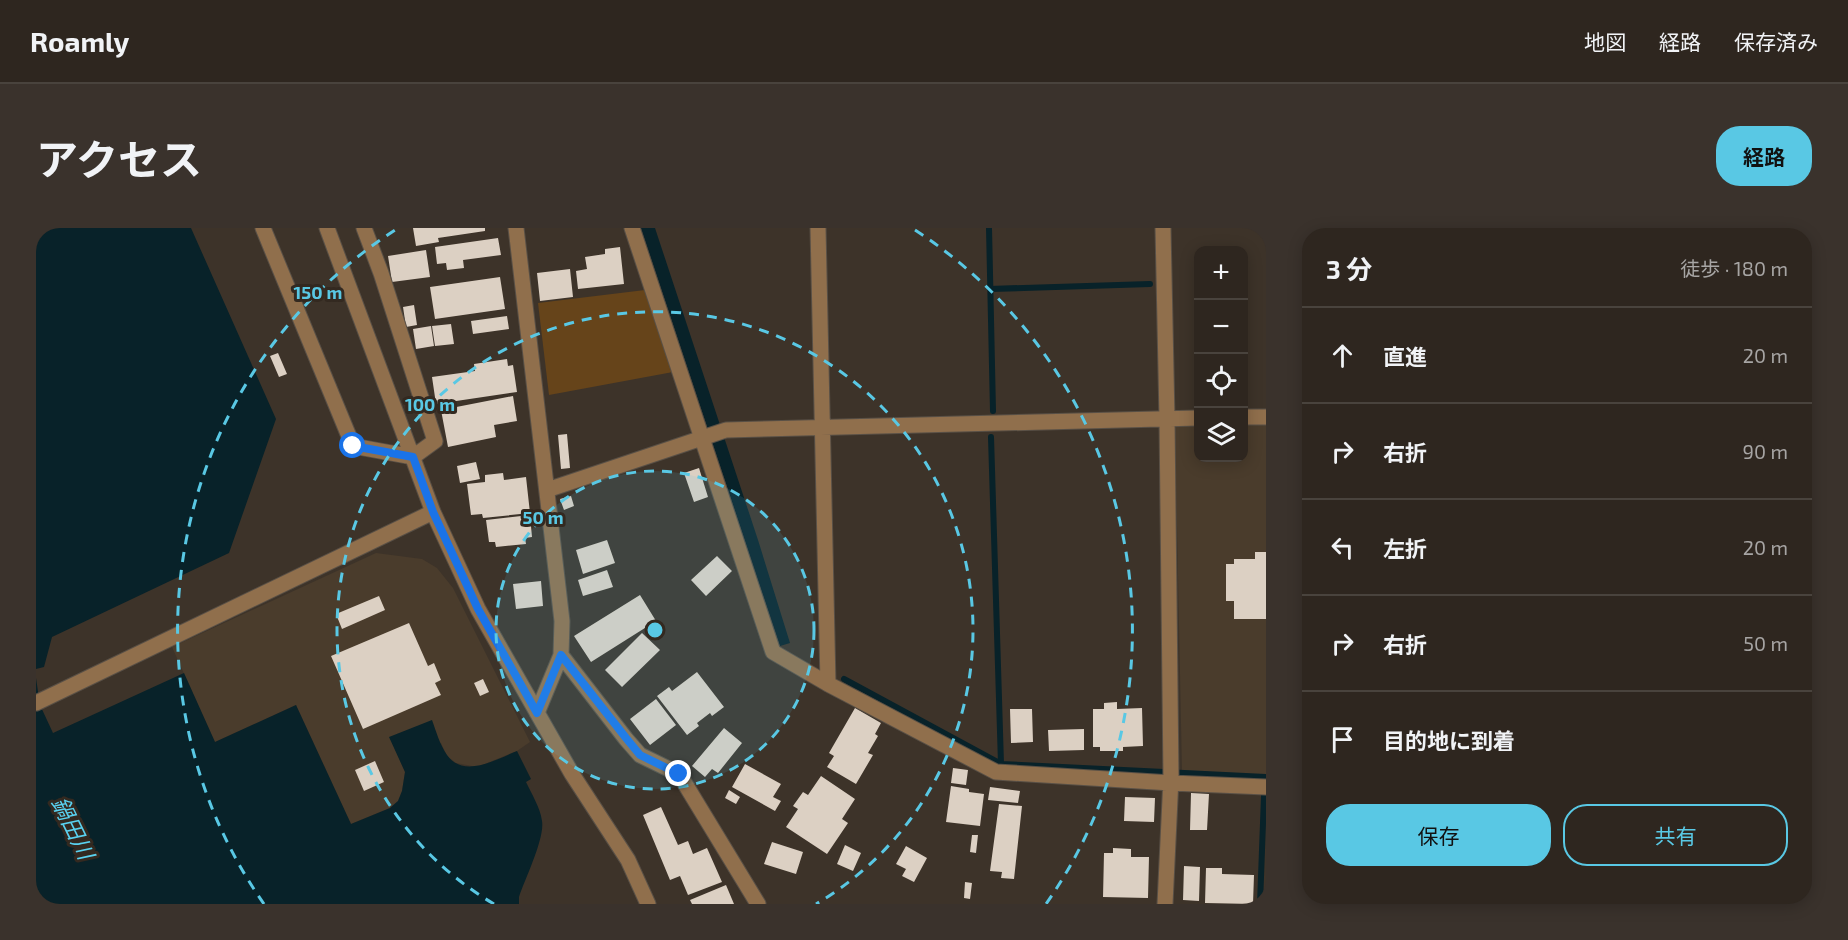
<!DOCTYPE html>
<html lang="ja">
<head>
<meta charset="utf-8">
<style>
  :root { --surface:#2e261f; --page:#3a322c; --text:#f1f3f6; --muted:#a7a5a4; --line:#49433d; --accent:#59c8e4 }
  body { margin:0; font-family:"Exo 2","Noto Sans JP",sans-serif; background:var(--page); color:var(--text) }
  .controls { position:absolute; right:18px; top:18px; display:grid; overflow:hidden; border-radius:12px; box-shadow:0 3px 15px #0003 }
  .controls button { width:54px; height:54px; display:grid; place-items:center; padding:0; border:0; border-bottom:2px solid var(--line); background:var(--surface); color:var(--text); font:30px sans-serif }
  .stop { position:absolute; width:18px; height:18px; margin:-14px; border:4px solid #1a73e8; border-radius:50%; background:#fff }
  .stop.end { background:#1a73e8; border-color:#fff; box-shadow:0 2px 6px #0008 }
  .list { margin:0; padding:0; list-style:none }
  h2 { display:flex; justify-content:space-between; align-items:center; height:78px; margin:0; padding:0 24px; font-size:26px }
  h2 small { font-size:20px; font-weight:400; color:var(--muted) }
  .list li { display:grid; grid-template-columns:39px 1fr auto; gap:18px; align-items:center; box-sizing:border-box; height:96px; padding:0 24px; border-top:2px solid var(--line) }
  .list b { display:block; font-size:22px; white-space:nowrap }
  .list em { font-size:20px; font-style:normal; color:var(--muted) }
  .actions { display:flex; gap:12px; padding:18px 24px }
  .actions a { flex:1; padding:14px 0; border:2px solid var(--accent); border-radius:24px; text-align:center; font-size:21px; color:var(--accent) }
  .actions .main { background:var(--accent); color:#111 }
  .icon { flex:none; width:33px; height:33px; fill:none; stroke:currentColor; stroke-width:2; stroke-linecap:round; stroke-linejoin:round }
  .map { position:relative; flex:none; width:1230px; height:676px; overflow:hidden; border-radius:24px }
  header { display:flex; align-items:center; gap:36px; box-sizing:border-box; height:84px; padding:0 30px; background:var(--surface); border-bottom:2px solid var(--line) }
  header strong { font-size:28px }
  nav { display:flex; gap:33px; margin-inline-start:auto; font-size:21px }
  .intro { display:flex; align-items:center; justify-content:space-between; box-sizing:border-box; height:144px; padding:0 36px }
  h1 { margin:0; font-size:42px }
  .button { padding:15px 27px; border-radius:24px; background:var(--accent); color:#111; font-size:21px; font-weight:700 }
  main { display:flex; gap:36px; padding:0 36px }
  aside { flex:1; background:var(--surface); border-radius:24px; box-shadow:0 3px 15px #0003 }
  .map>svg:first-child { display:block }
  .built { fill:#4a3c2c }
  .green { fill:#66441a }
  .water { fill:#082229 }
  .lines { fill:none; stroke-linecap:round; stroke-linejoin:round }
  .stream { stroke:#082229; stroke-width:6 }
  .building { fill:#dcd0c3 }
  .minor-casing { stroke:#595046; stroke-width:17 }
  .minor { stroke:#906f4c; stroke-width:15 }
  .route { stroke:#1a73e8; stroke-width:8 }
  .ring { fill:none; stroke:#59c8e4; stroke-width:3; stroke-dasharray:10 8 }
  .labels { text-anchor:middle; stroke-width:6; stroke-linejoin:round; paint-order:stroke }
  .water-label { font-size:22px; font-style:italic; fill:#59d2f0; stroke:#332920 }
  .centre { fill:#59c8e4; stroke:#332920; stroke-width:3 }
  .ring-label { font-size:18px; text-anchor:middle; font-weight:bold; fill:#59c8e4; stroke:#332920; stroke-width:6; stroke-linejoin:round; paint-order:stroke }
</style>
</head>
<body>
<header>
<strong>Roamly</strong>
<nav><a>地図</a><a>経路</a><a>保存済み</a></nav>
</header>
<div class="intro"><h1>アクセス</h1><a class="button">経路</a></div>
<main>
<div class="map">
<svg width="1230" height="676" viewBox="0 0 1230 676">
  <rect width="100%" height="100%" fill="#3d3329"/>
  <path class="built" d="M1230,196V549L1146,544L1139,199L1162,198V230H1208V197Z
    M340,325L386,331L401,340L417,360L494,514L481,523L441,539L420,535L411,528L405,515L354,509L369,544L366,563L362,573L354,580L315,596L260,477L179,514L136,419Z"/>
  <path class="green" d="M609,62L637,144L513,167L502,75Z"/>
  <path class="water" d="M0,0H155L240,191L193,325L16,409L8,439L0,441Z
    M605,0H619L722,312L754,415L744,418Z
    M148,445L179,514L260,477L315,596L354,580L362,573L366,563L369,544L353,509L396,492C400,503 404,517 411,527C428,551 461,531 481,523L495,551L490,554C496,567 504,579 506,593C509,610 489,651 483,669V676H0V450L4,477L17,505Z"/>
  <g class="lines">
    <path class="stream" d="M953,0L957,183
      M954,61L1114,56
      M955,209L965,536
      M808,451L965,536L1230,549
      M1224,676L1228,568"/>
  </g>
  <path class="building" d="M377,0H449V3L402,10L403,14L380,18Z
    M462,10L465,27L427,32L428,40L411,42L410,35L401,36L399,19Z
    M584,19L588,56L542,61L540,43L551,41L549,29L569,26V21Z
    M390,22L394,49L356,54L352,28Z
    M534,41L537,69L504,73L501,45Z
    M464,49L469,81L399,91L394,59Z
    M378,77L381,97L370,99L367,79Z
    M471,88L473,101L437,106L435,93Z
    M415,96L418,116L399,118L396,98Z
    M395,98L398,118L380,121L377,101Z
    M242,125L251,146L243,149L234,128Z
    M471,131L472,138L477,137L481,164L400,176L396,149L439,143L438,136Z
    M477,168L481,193L458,197L460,209L412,219L405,182Z
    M531,206L534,240L525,241L522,207Z
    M440,234L444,251L424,255L421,238Z
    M663,240L672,269L658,274L648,245Z
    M467,245L468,252L490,249L494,285L447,290L446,286L435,287L431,256L449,254V247Z
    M535,268L538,278L528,282L524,271Z
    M494,287L496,309L489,310L490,316L460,319L459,314H453L450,292Z
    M571,312L579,335L547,346L540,322Z
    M1219,324H1230V391H1198V373H1190V336H1198V331H1219Z
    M681,328L696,343L670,368L655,352Z
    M571,342L577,359L547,368L542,352Z
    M505,353L507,378L480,381L477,356Z
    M604,367L620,393L555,434L538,408Z
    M343,368L349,382L306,401L300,386Z
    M373,395L392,438L398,435L405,452L399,455L405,467L327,501L295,428Z
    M606,405L624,422L586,459L569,442Z
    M661,444L688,479L676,488L674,485L661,495L663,498L651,507L621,468L633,459L636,463Z
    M447,451L453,464L444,468L438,455Z
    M620,471L640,497L614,517L594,491Z
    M1081,474V481L1106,480L1107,518L1087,519V523H1064V519H1057V481H1068V475Z
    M819,480L845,495L839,506L842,508L832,525L837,527L820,556L791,539L798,528L793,525Z
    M974,481H996L997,514L975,515Z
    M688,500L706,515L682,545L676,541L669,549L656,538Z
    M1048,501V522L1013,523L1012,502Z
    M339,533L348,554L328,563L319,542Z
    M709,536L745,556L737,569L745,573L739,583L696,559Z
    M917,540L932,542L930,557L915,555Z
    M785,548L819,571L806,591L812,595L791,626L750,599L762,581L757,578L767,564L772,567Z
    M915,558L933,561V564L948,566L944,598L910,594Z
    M954,559L984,563L982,575L952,572Z
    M693,562L704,569L700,576L689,570Z
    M1155,565L1173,566L1171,602H1154Z
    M1089,569L1119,570L1118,594L1088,593Z
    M963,576L986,578L978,651L965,650L966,644L954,643Z
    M625,579L642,617L652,613L657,626L671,620L686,654L652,667L644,648L634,652L607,587Z
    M936,607H942L940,625L934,624Z
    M736,614L767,624L760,646L728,636Z
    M809,617L825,625L817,643L801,636Z
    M870,618L891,630L878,654L866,648L870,641L860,636Z
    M1077,620L1095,621V629H1113L1112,670L1067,669L1068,625H1077Z
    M1148,638L1164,639L1163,673L1147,672Z
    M1170,640H1186V646L1218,647L1217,676L1169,675Z
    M929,654L936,655L934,671L928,670Z
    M690,657L698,676H656L654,672Z"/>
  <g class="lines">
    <g class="minor-casing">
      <path id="minor" d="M227,0L317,218L377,229L399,213L345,45L328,0
        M291,0L397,284L442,381L536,546L592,632L612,676
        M480,0L526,393L525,427L501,485
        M596,0L737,424L792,456L960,544L1135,555L1230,559
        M782,0L792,456
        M1127,0L1131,191L1135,550L1129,676
        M1208,189H1230
        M511,262L690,202L1162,190
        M525,427L590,511L604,527L643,546L722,676
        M0,475L397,284"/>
    </g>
    <use href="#minor" class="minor"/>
  </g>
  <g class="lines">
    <path class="route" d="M317,218L377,229L397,284L442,381L501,485L525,427L590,510L604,527L643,546"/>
  </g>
  <circle cx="619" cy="402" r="159" fill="#59c8e4" fill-opacity=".12"/>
  <g class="ring">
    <circle cx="619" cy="402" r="159"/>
    <path d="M458 676A318 318 0 1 1 780 676"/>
    <path d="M228 676A477 477 0 0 1 359 2M879 2A477 477 0 0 1 1010 676"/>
  </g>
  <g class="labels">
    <g class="water-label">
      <text transform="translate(37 600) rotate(64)" y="8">鍋田川</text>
    </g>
  </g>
  <circle cx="619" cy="402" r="9" class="centre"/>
  <g class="ring-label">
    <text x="282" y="71">150 m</text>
    <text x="394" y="183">100 m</text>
    <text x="507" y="296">50 m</text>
  </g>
</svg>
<div class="controls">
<button>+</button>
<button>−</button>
<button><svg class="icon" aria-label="locate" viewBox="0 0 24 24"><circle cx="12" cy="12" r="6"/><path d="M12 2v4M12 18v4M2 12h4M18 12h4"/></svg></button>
<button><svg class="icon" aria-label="layers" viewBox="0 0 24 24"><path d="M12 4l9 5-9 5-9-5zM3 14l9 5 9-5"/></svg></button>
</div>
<div class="stop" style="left:317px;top:218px"></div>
<div class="stop end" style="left:643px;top:546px"></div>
</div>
<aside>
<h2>3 分<small>徒歩 · 180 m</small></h2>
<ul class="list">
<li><svg class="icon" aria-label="ahead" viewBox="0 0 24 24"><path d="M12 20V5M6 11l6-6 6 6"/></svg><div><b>直進</b></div><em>20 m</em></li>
<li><svg class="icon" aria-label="right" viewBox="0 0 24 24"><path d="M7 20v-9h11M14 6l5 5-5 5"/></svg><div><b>右折</b></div><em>90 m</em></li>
<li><svg class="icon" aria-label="left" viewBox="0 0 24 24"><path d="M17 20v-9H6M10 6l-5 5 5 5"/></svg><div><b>左折</b></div><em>20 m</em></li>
<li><svg class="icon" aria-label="right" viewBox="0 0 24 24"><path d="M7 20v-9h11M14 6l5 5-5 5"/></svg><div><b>右折</b></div><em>50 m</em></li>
<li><svg class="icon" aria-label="arrive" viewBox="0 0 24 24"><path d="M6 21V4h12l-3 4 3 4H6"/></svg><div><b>目的地に到着</b></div></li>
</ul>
<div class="actions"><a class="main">保存</a><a>共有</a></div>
</aside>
</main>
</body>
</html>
